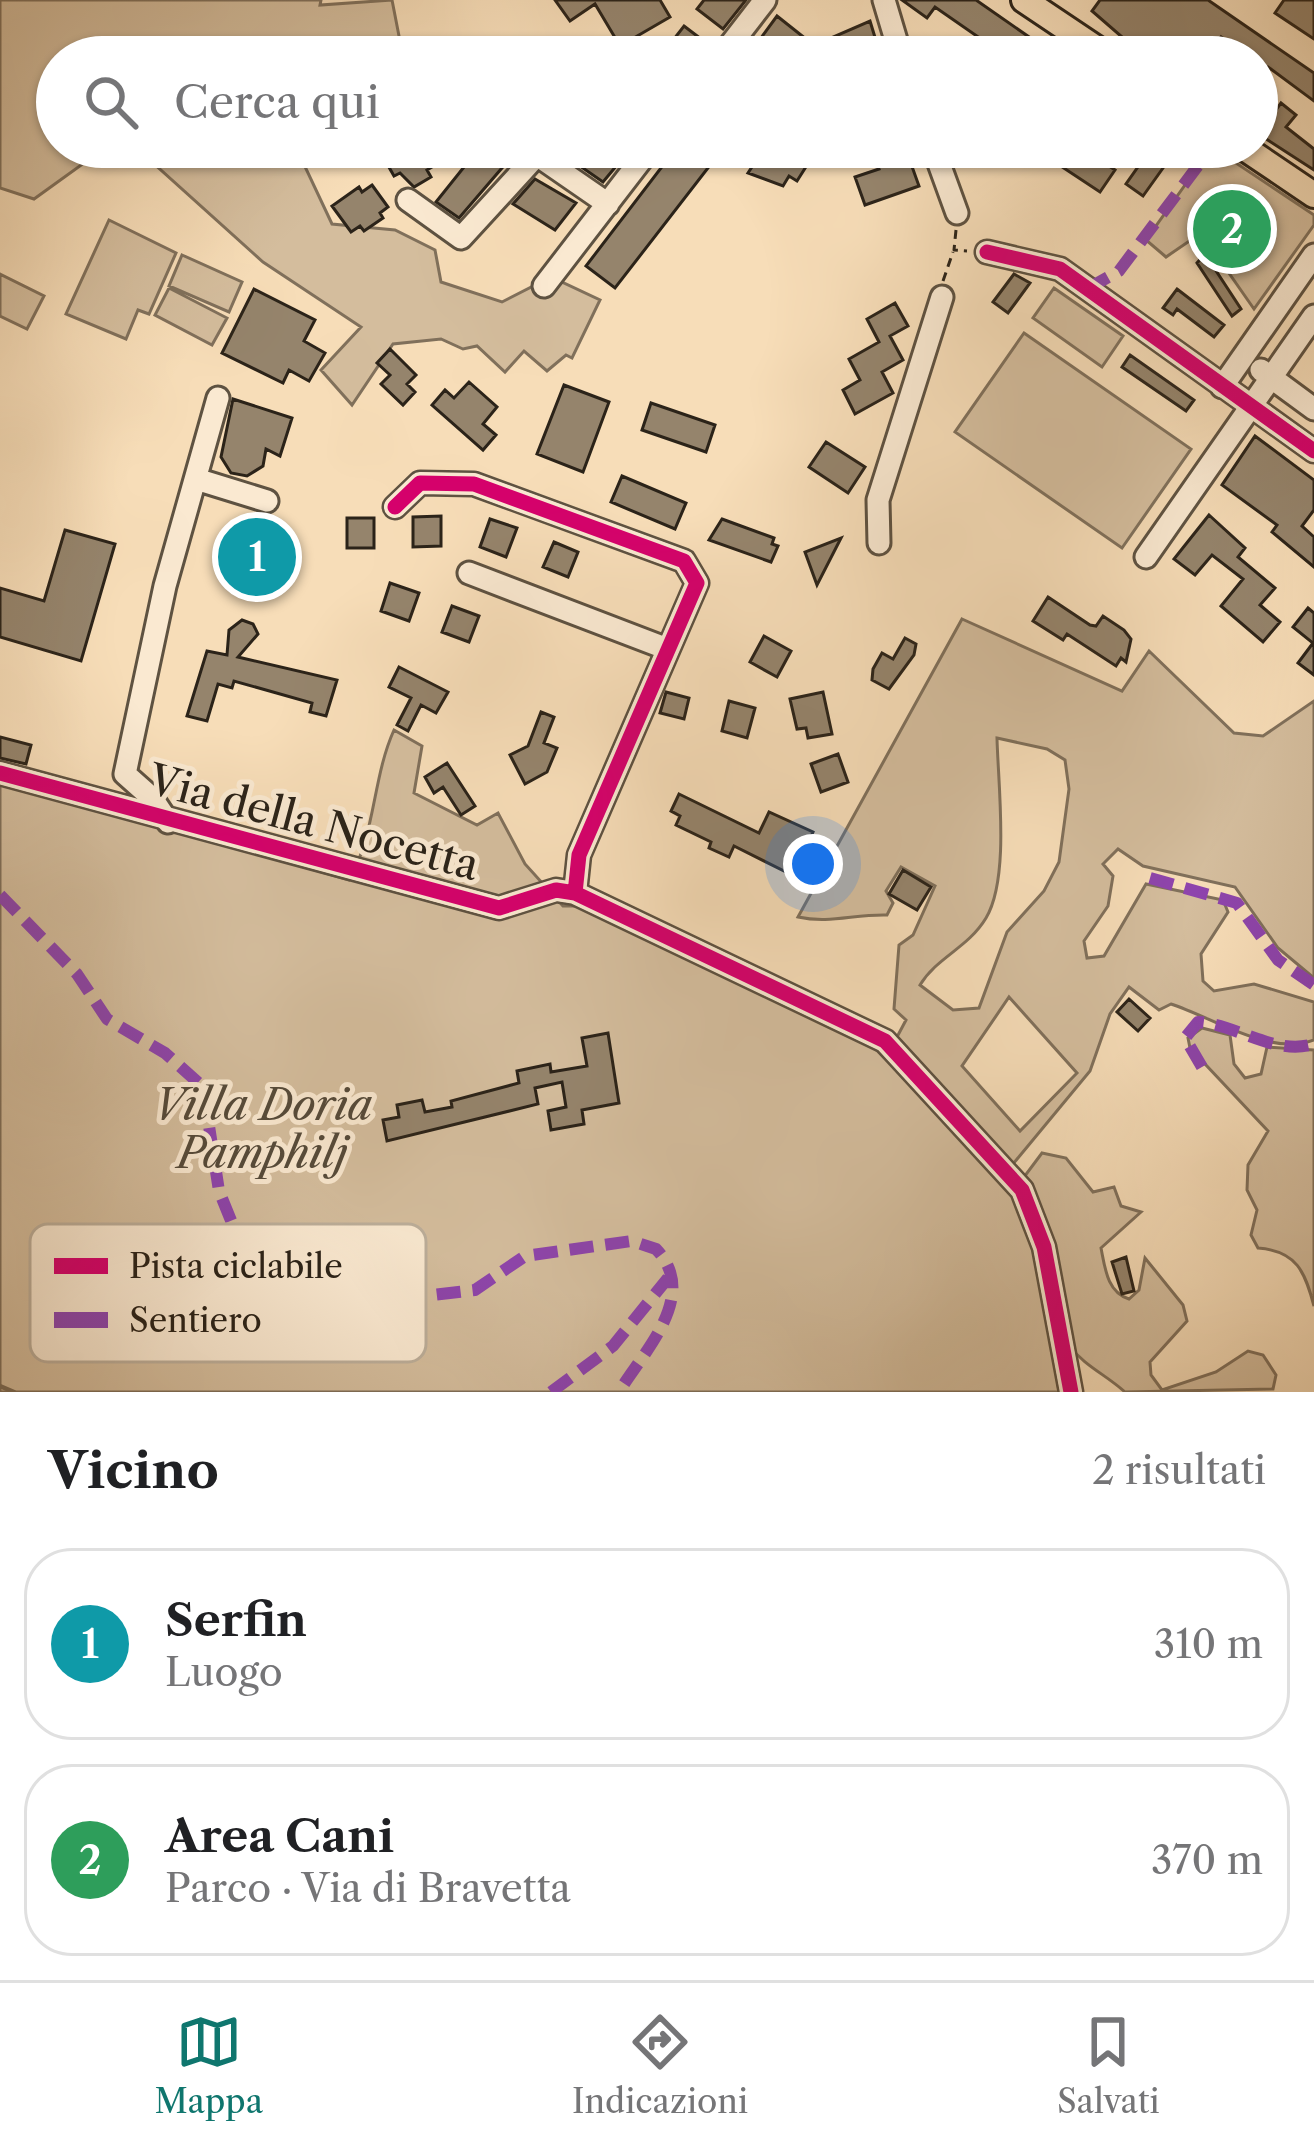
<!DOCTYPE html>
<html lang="it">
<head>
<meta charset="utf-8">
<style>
  :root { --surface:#fff; --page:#f2f2f2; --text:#202124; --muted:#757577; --line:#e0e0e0; --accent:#0f766e }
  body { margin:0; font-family:"Libre Caslon Text",serif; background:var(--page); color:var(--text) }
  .you { position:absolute; left:813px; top:864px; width:42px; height:42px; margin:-30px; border:9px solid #fff; border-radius:50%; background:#1a73e8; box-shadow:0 0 0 18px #1a73e833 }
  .badge { display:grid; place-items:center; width:78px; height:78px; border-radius:50%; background:var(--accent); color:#fff; font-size:39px; font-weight:700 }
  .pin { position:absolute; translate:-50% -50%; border:6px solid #fff; box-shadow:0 3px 12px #0006 }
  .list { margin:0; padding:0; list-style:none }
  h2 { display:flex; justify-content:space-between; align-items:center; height:156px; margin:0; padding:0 48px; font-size:51px }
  h2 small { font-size:39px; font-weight:400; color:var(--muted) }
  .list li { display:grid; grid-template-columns:78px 1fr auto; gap:36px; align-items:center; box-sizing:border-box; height:192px; margin:0 24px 24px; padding:0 24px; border:3px solid var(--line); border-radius:48px }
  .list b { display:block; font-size:45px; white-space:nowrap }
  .list p { margin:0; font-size:39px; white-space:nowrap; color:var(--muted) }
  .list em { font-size:39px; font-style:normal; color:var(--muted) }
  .icon { flex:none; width:66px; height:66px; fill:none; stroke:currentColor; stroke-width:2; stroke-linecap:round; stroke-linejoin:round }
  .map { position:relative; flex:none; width:1314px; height:1392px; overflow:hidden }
  .search { position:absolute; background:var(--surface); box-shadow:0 3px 9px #0004; left:36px; right:36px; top:36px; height:132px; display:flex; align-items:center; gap:30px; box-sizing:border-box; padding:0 42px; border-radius:66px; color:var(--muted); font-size:45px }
  .sheet { height:588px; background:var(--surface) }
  nav { display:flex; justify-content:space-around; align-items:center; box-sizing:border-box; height:168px; border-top:3px solid var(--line); background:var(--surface); font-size:33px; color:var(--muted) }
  nav a { display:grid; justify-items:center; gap:6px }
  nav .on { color:var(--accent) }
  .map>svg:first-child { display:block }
  .green { fill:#d4bd9d; stroke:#80705b; stroke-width:3; fill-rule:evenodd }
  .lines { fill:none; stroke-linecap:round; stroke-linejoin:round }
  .stream { stroke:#7c6d58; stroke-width:4.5 }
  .building { fill:#95846c; stroke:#2b2319; stroke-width:3 }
  .minor-casing { stroke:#5e5241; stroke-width:27 }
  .major-casing { stroke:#2b2319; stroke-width:30 }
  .path { stroke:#2b2319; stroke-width:3; stroke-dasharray:9 6; stroke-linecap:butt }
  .minor { stroke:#fae9d1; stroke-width:21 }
  .major { stroke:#f7ddb8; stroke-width:24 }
  .quiet { stroke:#8e44ad; stroke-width:12; stroke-dasharray:24 12; stroke-linecap:butt }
  .cycleway-casing { stroke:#fae9d1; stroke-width:22 }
  .cycleway { stroke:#d6006c; stroke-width:15 }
  .labels { text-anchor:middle; stroke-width:10; stroke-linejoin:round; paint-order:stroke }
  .street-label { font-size:42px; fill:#2b2319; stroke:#fae9d1 }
  .park-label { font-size:42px; font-style:italic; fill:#554a3a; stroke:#fae9d1 }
  .key { fill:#fae9d1; stroke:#bcae9a; stroke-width:3 }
  .key-label { font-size:33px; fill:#2b2319 }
</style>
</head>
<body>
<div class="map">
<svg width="1314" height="1392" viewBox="0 0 1314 1392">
  <rect width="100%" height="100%" fill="#f7ddb8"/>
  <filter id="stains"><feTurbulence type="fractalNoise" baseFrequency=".00167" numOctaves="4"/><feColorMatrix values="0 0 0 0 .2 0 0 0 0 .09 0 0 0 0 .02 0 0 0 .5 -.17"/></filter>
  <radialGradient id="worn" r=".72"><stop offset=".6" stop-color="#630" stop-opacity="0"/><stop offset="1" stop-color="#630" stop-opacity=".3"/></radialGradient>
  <path class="green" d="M0,0H321L320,5L392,0L399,36L378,57H57V147H301L300,156L332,224L395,230L435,250L441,282L502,302L551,277L600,300L572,358L566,355L547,371L524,351L505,372L477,346L463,349L441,339L393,344L352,405L321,370L361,327L263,262L153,163L95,155L34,199L0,188Z
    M1212,147L1314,215V225L1254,309L1201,233L1166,257L1146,240Z
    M109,220L176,253L149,314L138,310L126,339L66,314Z
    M182,255L242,282L229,312L169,286Z
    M0,274L44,296L27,329L0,316Z
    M169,288L227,318L212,345L155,315Z
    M1054,288L1123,336L1102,367L1033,318Z
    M1024,333L1191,449L1122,548L955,432Z
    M962,619L1122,691L1149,651L1234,733L1263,736L1314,701V978L1278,948L1235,887L1143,866L1118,849L1103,864L1113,876L1108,906L1084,941L1087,958L1104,956L1146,884L1223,900L1228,912L1201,954L1203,981L1214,991L1254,984L1314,1002V1040C1270,1057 1212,1017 1171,1004L1159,1010L1129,987L1110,1014L1090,1071L1013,1164L897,1037L906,1020L894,1009L899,945L913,935L935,886L901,867L886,891L893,903L887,915C854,914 830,924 798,917ZM997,738L1047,749L1065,760L1069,789L1059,862L1044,891L1007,932L979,1008L953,1010L920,985C937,957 968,948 986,918C1010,878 998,785 997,738ZM1009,997L1077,1073L1020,1131L962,1066Z
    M394,730L422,746L414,793L477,825L498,813L525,864L563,906H584L853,1027L959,1131L1015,1193L1042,1269L1059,1392H0V779L349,880C376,833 372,779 394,730Z
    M1202,1028L1230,1035L1234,1064L1245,1078L1261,1074L1267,1047L1314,1050V1306C1305,1272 1297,1251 1258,1248L1251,1235L1257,1210L1247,1190L1248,1165L1268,1131L1190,1048L1188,1038Z
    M1042,1153L1066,1158L1093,1192L1114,1187L1121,1206L1141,1212L1101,1248C1105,1268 1107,1292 1129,1299L1139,1290L1145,1258L1183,1305L1187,1321L1150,1362L1151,1375L1162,1390L1216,1372L1248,1351L1263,1355L1276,1375L1273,1389L1125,1392C1105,1374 1084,1366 1069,1345L1024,1177Z"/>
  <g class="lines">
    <path class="stream" d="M0,1386L14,1392"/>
  </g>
  <path class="building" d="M555,0H660L670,17L620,46L595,4L570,21Z
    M704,0H746L723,29L697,9Z
    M902,0H976L1042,46L1035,57H1007L935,7L927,18Z
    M1100,0H1208L1314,73V101L1268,67L1264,72L1257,57H1246L1221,37L1206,57H1145L1092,11Z
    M1284,0H1314V39L1275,13Z
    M777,16L806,39L791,57L781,51L776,57H747Z
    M870,21L881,57H839L833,37Z
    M684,26L709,45L699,57H660Z
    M1281,103L1296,115L1286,127L1314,149V170L1257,133L1264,111L1271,117Z
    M410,147H465L427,170L431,177L414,187L400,173L394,176L386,162Z
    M480,147H520L459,218L436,202Z
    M575,147H632L603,182L567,157Z
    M677,147H708L718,155L615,288L586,266Z
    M765,147H785L809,162L797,181L789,176L783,186L748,173Z
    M905,147L919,186L865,205L855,177L879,169L875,158Z
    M1032,147H1080L1115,170L1100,192Z
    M1152,147H1178L1143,196L1126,184Z
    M535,179L576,203L555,230L513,204Z
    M372,185L388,207L380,213L383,218L364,231L360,226L351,232L332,206L359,187L362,192Z
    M1205,254L1241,309L1232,316L1197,263Z
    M1014,274L1030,283L1008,313L993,302Z
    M254,289L315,320L304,341L325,353L309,381L289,370L283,383L222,353Z
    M1177,289L1224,325L1214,337L1177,309L1173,315L1163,308Z
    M895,303L908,326L890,336L903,360L882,372L893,393L855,414L843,390L860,380L849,359L879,342L867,319Z
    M390,349L416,375L407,384L415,392L403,405L381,384L390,375L377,363Z
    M1130,355L1194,400L1186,411L1122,367Z
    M469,382L497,407L483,424L496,435L483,450L432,405L445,390L454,398Z
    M564,385L609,402L583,472L537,454Z
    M233,399L292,418L280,456L266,449L263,466L247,476L231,473L221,457Z
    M651,403L715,425L706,452L642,430Z
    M1255,436L1314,480V510L1302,526L1314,537V567L1272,532L1277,525L1222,485Z
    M826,442L865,467L848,493L809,467Z
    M622,476L686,503L675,529L611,502Z
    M1209,515L1245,548L1238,557L1275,588L1260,605L1280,622L1263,642L1221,606L1243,579L1212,555L1195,575L1174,559Z
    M441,516V546L413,547V517Z
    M347,518H374V548H347Z
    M490,519L517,528L506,557L480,547Z
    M722,519L774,538L772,544L778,546L771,562L709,540Z
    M251,520L282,528L290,544L277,588L262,596L232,587L223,570L237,527Z
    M65,530L115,544L81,661L0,637V588L44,601Z
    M841,538L817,585L805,552Z
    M554,542L578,552L568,577L543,567Z
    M390,583L419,593L409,621L381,611Z
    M1048,597L1090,625L1096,626L1103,616L1124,630L1131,639L1126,662L1121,658L1116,666L1067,634L1063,640L1033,621Z
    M452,606L479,616L469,642L442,632Z
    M1308,608L1314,613V675L1298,663L1313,643L1293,627Z
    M242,620L253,624L258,634L238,657L337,680L326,716L310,712L312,703L234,681L232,688L218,684L207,721L187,716L207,651L227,655L229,630Z
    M764,636L791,651L777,677L750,662Z
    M905,638L916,644L914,655L889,689L872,680L873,669L882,653L893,659Z
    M399,667L448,692L436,713L421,705L408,731L397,725L411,698L389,687Z
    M666,692L689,698L684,719L660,713Z
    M823,692L832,734L808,738L806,728L797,729L790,699Z
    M729,701L755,708L747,738L722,731Z
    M541,712L554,717L544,743L557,748L547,772L525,784L510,755L528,746Z
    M0,737L31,745L26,764L0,758Z
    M838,754L848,782L821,792L811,764Z
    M447,763L475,806L461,815L443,787L434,793L425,777Z
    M679,794L759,833L769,812L813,832L794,876L734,846L729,857L709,848L711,842L676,825L680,816L671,811Z
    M903,870L931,887L917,910L889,894Z
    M1129,999L1150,1018L1138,1031L1117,1012Z
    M608,1033L619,1103L582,1110L584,1124L551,1130L548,1111L566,1107L562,1082L535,1088L538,1104L387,1141L383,1120L399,1117L397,1105L422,1100L425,1112L452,1107L451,1101L519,1083L517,1071L550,1064L551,1072L587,1066L582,1038Z
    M1126,1257L1134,1291L1122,1294L1112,1262Z"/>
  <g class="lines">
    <g class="minor-casing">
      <path id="minor" d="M884,0L901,57
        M721,57L765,0
        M933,147L957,213
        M408,200L461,238L537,155L608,204
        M987,252L1060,269L1314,451
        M544,286L651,147
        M1261,370L1314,409
        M1222,387L1314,255
        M196,479L267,501
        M395,507L420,483L474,484L684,561L697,583L579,855L575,893
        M879,543L878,500L942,297
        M1146,557L1314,316
        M469,573L665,648
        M0,773L499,908L556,890L575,893L885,1041L1022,1190L1044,1247L1071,1392
        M168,822L152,798L125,774L165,586L218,398"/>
    </g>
    <g class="major-casing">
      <path id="major" d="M1024,0L1109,57
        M1243,147L1314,195"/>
    </g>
    <path class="path" d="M956,230L954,250L967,251
      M943,281L953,252"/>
    <use href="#minor" class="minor"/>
    <use href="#major" class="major"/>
    <path class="quiet" d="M1087,289L1119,271L1212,147
      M1150,878L1237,903L1278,960L1314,985
      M0,895L77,974L107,1019L165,1053L203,1087L219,1191L232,1223L278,1262L391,1300L475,1290L525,1256L632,1241L656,1249C701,1296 642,1353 619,1392
      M1202,1067L1185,1038L1198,1022C1236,1024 1274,1056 1314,1044
      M551,1392L613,1346L668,1278"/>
    <g class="cycleway-casing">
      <path id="cycleway" d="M987,252L1060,269L1314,451
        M395,507L420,483L474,484L684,561L697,583L579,855L575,893
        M0,773L499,908L556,890L575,893L885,1041L1022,1190L1044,1247L1071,1392"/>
    </g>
    <use href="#cycleway" class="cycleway"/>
  </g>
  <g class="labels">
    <g class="street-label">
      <text transform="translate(314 822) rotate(15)" y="15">Via della Nocetta</text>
    </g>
    <g class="park-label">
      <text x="263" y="1120">Villa Doria<tspan x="263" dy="48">Pamphilj</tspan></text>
    </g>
  </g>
  <rect x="30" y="1224" width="396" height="138" rx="18" class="key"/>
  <rect x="54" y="1258" width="54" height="16" fill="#d6006c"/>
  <rect x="54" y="1312" width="54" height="16" fill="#8e44ad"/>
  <g class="key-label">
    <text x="129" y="1278">Pista ciclabile</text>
    <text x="129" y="1332">Sentiero</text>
  </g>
  <rect width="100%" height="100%" filter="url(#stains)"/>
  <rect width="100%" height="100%" fill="url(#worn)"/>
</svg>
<div class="you"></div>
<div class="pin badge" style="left:257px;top:557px;background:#0f9aa8">1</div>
<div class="pin badge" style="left:1232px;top:229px;background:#2e9e5b">2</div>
<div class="search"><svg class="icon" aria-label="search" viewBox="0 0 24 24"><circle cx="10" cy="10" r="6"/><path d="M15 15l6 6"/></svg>Cerca qui</div>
</div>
<section class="sheet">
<h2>Vicino<small>2 risultati</small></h2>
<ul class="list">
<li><span class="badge" style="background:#0f9aa8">1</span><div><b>Serfin</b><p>Luogo</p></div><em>310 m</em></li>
<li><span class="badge" style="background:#2e9e5b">2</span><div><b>Area Cani</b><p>Parco · Via di Bravetta</p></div><em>370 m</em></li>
</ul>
</section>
<nav>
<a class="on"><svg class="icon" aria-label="map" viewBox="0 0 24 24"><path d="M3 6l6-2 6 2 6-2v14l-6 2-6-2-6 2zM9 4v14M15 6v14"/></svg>Mappa</a>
<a><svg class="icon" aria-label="directions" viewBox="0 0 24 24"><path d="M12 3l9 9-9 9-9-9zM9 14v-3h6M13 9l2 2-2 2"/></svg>Indicazioni</a>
<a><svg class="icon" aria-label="saved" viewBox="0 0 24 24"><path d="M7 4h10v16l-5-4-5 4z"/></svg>Salvati</a>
</nav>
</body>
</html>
